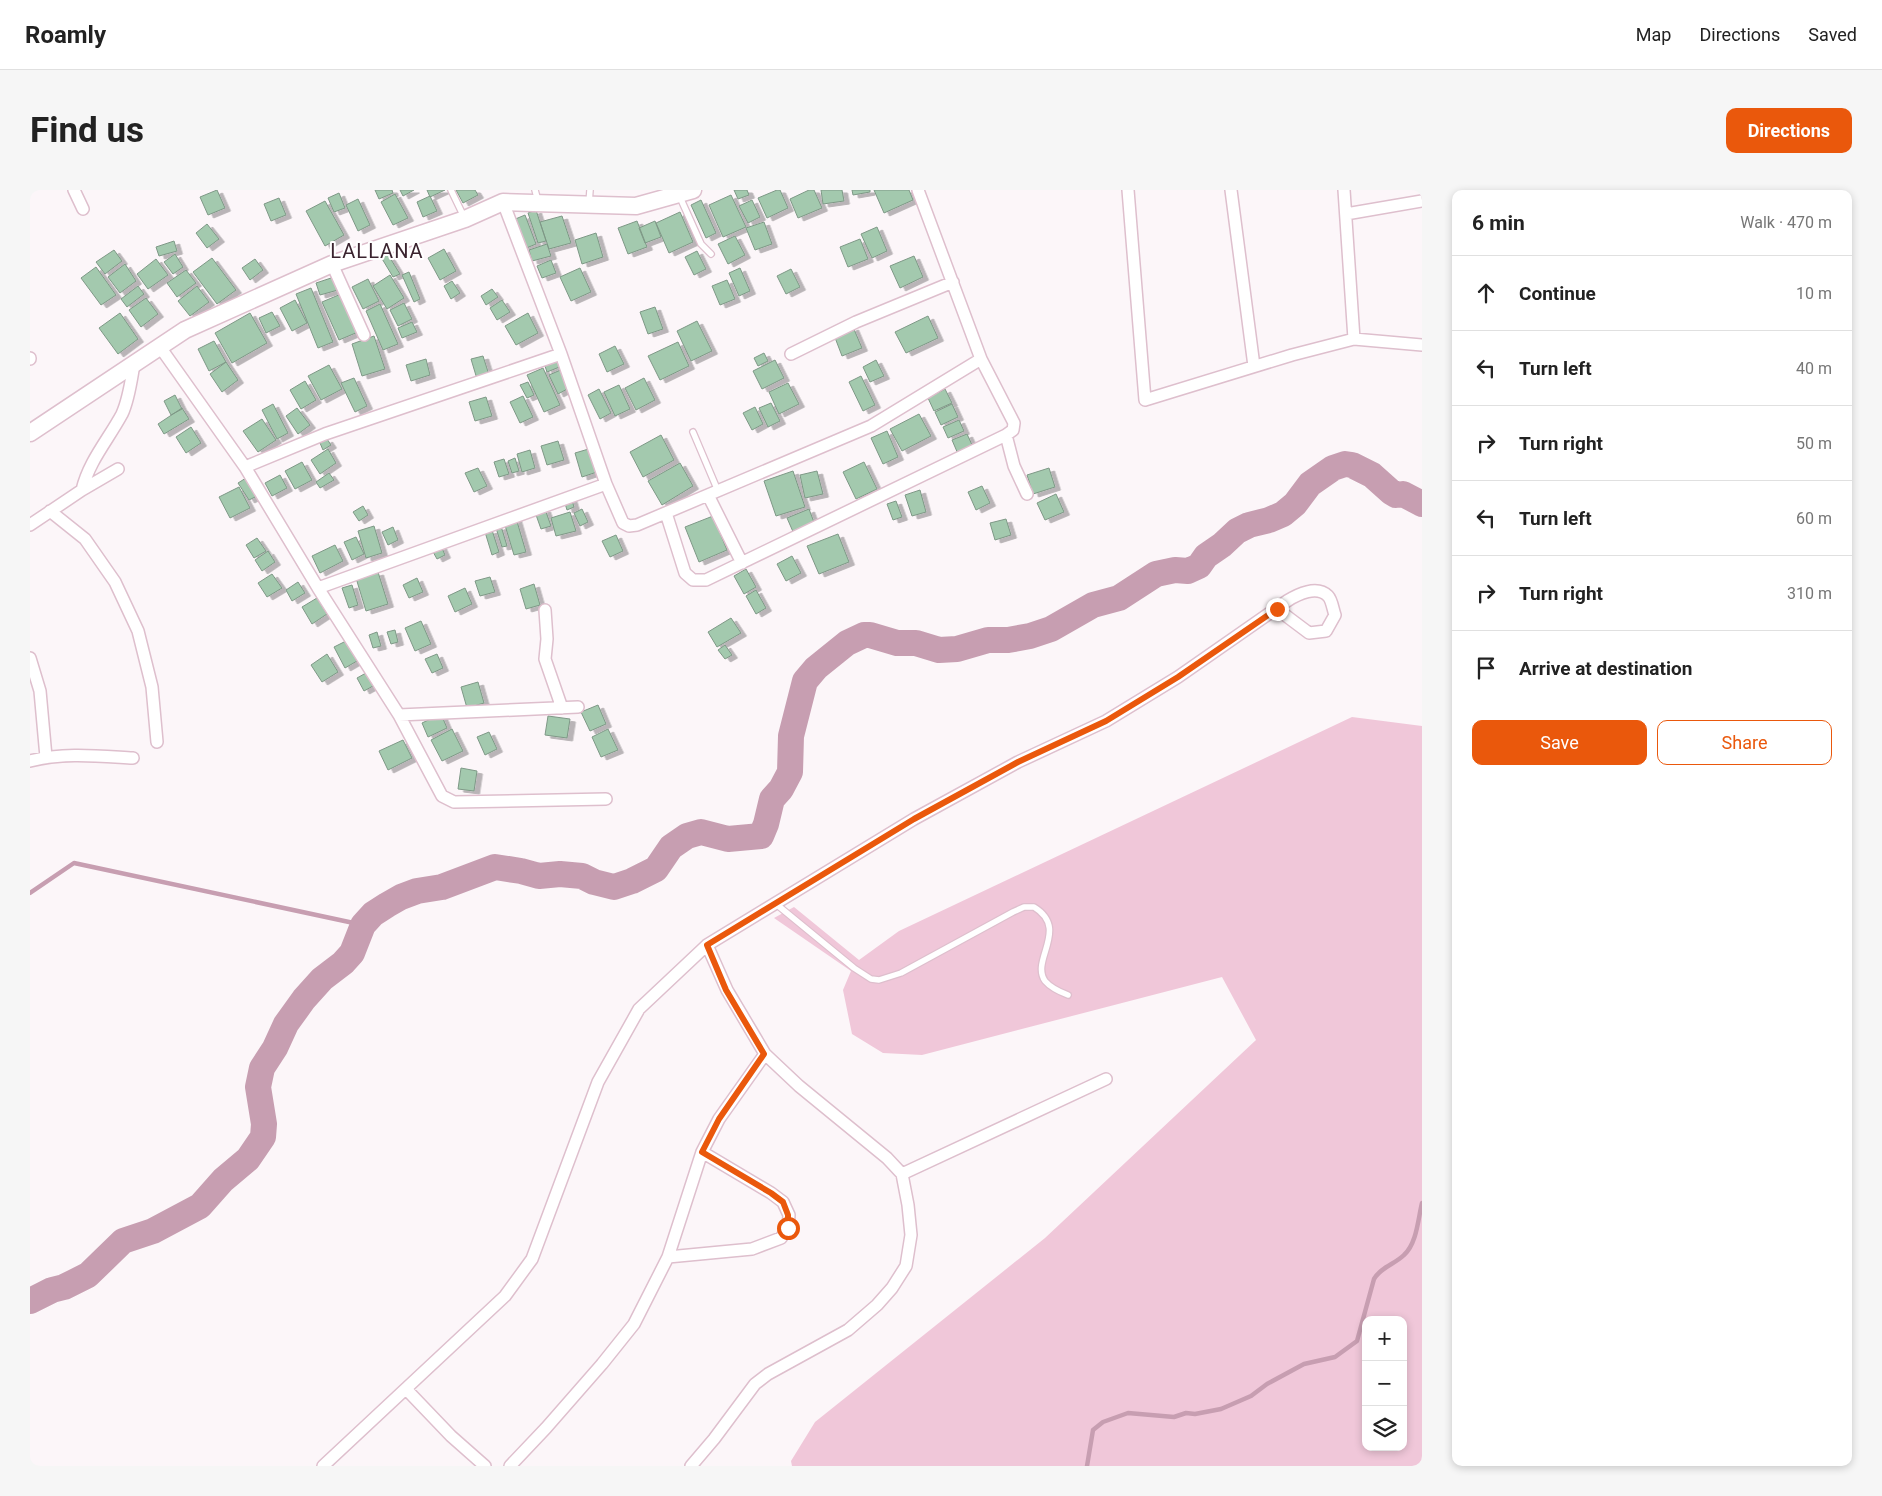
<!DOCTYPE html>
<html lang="en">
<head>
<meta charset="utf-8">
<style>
  :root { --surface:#fff; --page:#f6f6f6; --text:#222; --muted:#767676; --line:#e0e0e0; --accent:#ea580c }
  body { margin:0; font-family:Roboto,sans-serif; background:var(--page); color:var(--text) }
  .controls { position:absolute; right:15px; bottom:15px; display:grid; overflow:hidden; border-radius:10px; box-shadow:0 2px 8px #0003 }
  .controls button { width:45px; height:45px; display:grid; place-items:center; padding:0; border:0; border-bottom:1px solid var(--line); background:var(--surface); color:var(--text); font:25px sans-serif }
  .stop { position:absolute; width:15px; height:15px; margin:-11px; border:4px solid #ea580c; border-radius:50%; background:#fff }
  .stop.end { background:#ea580c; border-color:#fff; box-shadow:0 1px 5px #0008 }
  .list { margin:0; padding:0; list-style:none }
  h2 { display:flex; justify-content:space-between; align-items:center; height:65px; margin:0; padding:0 20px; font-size:21px }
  h2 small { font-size:16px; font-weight:400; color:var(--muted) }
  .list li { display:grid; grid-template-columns:32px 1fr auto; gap:15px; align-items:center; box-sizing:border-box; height:75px; padding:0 20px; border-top:1px solid var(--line) }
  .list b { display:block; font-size:19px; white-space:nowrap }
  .list em { font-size:16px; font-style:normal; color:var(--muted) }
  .actions { display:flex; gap:10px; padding:15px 20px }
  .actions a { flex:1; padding:11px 0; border:1px solid var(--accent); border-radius:10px; text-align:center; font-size:18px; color:var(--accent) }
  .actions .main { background:var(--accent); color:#fff }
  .icon { flex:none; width:28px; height:28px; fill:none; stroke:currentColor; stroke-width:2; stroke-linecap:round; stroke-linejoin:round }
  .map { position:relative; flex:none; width:1392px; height:1276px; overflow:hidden; border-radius:10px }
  header { display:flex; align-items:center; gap:30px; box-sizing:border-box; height:70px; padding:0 25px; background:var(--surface); border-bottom:1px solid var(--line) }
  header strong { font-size:24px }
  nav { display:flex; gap:28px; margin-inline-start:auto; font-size:18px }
  .intro { display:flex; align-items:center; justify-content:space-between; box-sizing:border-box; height:120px; padding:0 30px }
  h1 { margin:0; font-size:35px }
  .button { padding:12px 22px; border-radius:10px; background:var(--accent); color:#fff; font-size:18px; font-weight:700 }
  main { display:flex; gap:30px; padding:0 30px }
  aside { flex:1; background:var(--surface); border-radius:10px; box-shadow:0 2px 8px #0003 }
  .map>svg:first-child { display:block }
  .green { fill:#f0c7d9; fill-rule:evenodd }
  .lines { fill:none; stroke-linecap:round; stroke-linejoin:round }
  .stream { stroke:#c79eb1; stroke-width:4.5 }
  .river { stroke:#c79eb1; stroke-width:26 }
  .building { fill:#a3c9ae; stroke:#7e9886; filter:url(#shadow) }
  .lane-casing { stroke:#debfcd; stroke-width:8 }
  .street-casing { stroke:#debfcd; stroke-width:14 }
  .secondary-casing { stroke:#debfcd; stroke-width:19 }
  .lane { stroke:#fff; stroke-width:5.5 }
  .street { stroke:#fff; stroke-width:11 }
  .secondary { stroke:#fff; stroke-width:16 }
  .route { stroke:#ea580c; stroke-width:6 }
  .labels { text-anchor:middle; stroke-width:4; stroke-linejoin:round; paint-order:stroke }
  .quarter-label { font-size:20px; letter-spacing:1px; fill:#3a232e; stroke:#fff }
</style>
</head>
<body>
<header>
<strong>Roamly</strong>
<nav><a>Map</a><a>Directions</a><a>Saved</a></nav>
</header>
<div class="intro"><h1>Find us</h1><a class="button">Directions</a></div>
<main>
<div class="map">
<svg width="1392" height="1276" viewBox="0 0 1392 1276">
  <defs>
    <filter id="shadow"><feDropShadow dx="5.5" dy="3" stdDeviation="0" flood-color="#0004"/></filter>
  </defs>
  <rect width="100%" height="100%" fill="#fcf6f9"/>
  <path class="green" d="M1322,527L1392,536V1276H762L761,1271L785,1232L1015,1048L1226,850L1192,787L892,865L853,863L822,844L813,800L821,781L744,728L764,717L829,770L869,741ZM1336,1130H1373V1257H1336Z"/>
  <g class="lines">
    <path class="stream" d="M0,703L44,673L333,735
      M1057,1276L1063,1240L1073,1232L1098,1223L1144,1227L1156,1223L1165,1224L1191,1219L1221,1206L1237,1194L1274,1174L1305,1167L1327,1151L1344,1089C1351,1077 1365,1074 1374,1065C1387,1053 1388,1029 1392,1013"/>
    <path class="river" d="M0,1111L22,1100L34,1097L58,1085L93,1051L123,1041L170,1016L193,990L218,969L233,947L234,934L228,897L232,878L245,858L256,834L274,809L292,789L313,773L322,763L333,735L343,724L357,715L371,707L387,701L412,697L465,677L491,681L509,686L530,684L552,686L564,692L584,697L602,691L626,679L641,657L657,646L671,642L698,649L731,646L736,634L742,609L751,599L760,582L761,546L775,491L786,478L817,453L834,445H840L867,453H886L909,460L927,459L958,450H978L1000,446L1021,439L1063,415L1089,408L1126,384L1145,380L1158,381L1169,376L1176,366L1192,355L1207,341L1219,335L1239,330L1253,324L1265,314L1280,294L1303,278L1315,274L1322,275L1342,285L1361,302L1366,305L1373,304L1392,314"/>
  </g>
  <path class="building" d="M187,0L195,18L178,25L170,7Z
    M345,0H362L363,3L349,9Z
    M370,0H384L373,6Z
    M397,0H415L400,7Z
    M426,0H445L448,5L433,13Z
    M704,0H717L719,5L708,9Z
    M747,0H750L758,18L737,28L728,8Z
    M779,0H784L792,18L768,28L760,9Z
    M791,0H812L814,11L793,14Z
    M822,0H840V2L823,5Z
    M844,0H879L883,10L854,23Z
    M309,3L315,18L304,22L298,8Z
    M365,4L378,28L363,35L351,12Z
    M701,5L716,37L693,47L679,15Z
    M400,6L407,21L393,27L387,12Z
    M249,8L256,25L241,31L234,14Z
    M328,9L340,35L328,41L316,15Z
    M671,10L686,43L676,48L661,15Z
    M722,10L730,27L718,33L709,16Z
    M295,11L314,45L295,56L276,21Z
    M506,20L516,51L508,53L498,23Z
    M650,22L663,52L639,63L626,33Z
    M495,25L506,54L494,59L483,30Z
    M532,26L541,53L519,59L510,32Z
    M607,31L617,57L598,64L588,38Z
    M625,31L631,47L615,53L609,38Z
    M734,32L742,54L725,60L716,38Z
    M177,34L189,49L177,58L166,43Z
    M847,37L857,61L842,68L831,44Z
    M566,43L573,67L552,74L545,50Z
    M705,46L715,65L698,74L688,54Z
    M830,49L838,69L818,77L810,57Z
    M144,51L147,61L129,66L126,57Z
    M517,54L521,66L502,71L499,60Z
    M414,59L426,81L410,90L398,68Z
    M84,60L92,71L75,84L66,72Z
    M667,61L676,79L664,85L655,67Z
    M357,63L370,84L363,87L351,67Z
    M145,64L153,77L143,84L134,72Z
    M884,66L893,87L870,98L860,76Z
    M182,68L206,100L187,114L163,82Z
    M126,69L138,85L118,99L107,84Z
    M225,69L233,80L220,90L212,78Z
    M521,70L526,83L512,88L507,76Z
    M95,74L106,91L90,103L78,87Z
    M66,77L86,105L71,115L51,88Z
    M550,78L561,102L541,111L530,87Z
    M710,78L720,101L709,106L699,83Z
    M761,79L770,97L756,104L747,86Z
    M156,80L166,93L147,107L137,93Z
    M379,82L390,109L384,112L372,85Z
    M360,85L374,108L357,119L343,96Z
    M304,87L308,100L290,105L286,93Z
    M338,89L349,111L333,119L322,97Z
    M697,90L705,109L690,115L682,96Z
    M422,91L430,103L421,109L414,96Z
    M108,96L114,104L97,117L91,109Z
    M167,96L179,112L160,126L148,111Z
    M281,98L303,152L288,158L266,104Z
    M462,99L468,107L456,115L451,106Z
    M311,104L328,142L309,150L292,112Z
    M116,108L128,124L111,137L99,120Z
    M265,110L277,133L262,141L250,118Z
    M472,110L480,122L467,130L460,118Z
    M374,113L382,129L368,136L360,120Z
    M350,114L368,154L353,160L336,121Z
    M625,117L633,139L618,144L610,122Z
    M242,122L250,136L236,143L229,128Z
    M90,123L108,149L88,164L69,138Z
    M220,123L237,153L202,173L185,143Z
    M498,123L508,143L486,155L475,136Z
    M898,126L908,148L876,163L865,142Z
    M667,131L682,161L661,171L647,141Z
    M382,132L387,142L372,148L368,138Z
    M823,137L832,158L812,166L804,145Z
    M344,146L355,179L332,186L322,154Z
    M184,151L196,172L179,181L168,159Z
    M648,152L659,176L630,190L618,166Z
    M585,156L594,174L577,182L569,164Z
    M734,163L738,171L728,176L724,168Z
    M453,166L459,185L447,189L441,169Z
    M396,169L400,185L381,191L376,175Z
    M529,170L532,176L517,182L515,176Z
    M745,170L754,188L732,199L723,181Z
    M846,170L854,186L840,192L833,177Z
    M196,172L208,190L192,202L180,184Z
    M299,175L312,199L291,210L278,186Z
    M513,178L530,215L514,222L497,185Z
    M533,179L541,197L528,204L519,185Z
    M831,186L845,215L833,221L819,192Z
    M324,188L337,216L325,222L311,193Z
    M614,188L625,210L606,220L595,198Z
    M275,191L286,210L271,219L260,200Z
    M498,192L504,205L497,208L490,195Z
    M758,193L769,214L749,224L739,202Z
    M589,195L600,219L585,226L574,202Z
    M569,199L581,223L570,229L558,205Z
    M915,199L922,213L904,221L898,208Z
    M145,205L152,219L141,225L134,211Z
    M493,206L503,227L490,233L480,212Z
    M456,207L462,226L445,231L439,212Z
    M741,213L750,231L738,237L729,218Z
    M243,214L258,243L247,249L232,220Z
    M922,214L928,227L911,235L905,222Z
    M725,217L733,234L722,240L713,223Z
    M152,218L159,229L134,244L128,234Z
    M267,218L280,235L268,244L256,226Z
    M889,224L901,246L872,261L860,239Z
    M232,229L246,250L228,262L213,241Z
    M929,230L934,241L918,248L913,237Z
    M161,237L171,253L156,263L146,247Z
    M857,241L868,267L853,274L841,248Z
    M937,244L943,257L928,264L922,250Z
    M631,245L644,270L613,287L600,262Z
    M297,249L301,255L293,260L290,253Z
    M528,251L534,270L517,275L511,256Z
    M562,258L570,281L552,287L545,263Z
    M298,259L306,273L290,284L281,270Z
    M500,260L505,278L492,282L487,264Z
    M485,268L489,281L482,283L478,271Z
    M474,269L479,284L469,287L464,272Z
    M272,272L282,290L265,299L255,281Z
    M834,272L847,299L826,309L813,282Z
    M650,273L663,296L632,315L618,291Z
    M448,278L457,296L444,302L435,283Z
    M1019,278L1025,297L1003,304L997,285Z
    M763,281L775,317L746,326L734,291Z
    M787,281L793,304L775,308L770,285Z
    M299,283L304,290L290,298L286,292Z
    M250,285L257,298L242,306L235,293Z
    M216,288L227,306L219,310L208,293Z
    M952,296L960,313L946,320L938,302Z
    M209,297L220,318L200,328L189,307Z
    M890,300L896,322L882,326L875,305Z
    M1026,304L1034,322L1015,330L1007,313Z
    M541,307L544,317L537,320L534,310Z
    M866,311L872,327L863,330L857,314Z
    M333,316L338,325L329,331L323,322Z
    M515,319L521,336L511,339L505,322Z
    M552,319L558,332L550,336L544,323Z
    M779,319L785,335L764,344L757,328Z
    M540,322L546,341L526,346L521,328Z
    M683,326L697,360L669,372L655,337Z
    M486,328L496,362L484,365L474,332Z
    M976,329L981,345L965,350L960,333Z
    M344,336L352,363L336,368L328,341Z
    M471,336L477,356L472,357L466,338Z
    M363,337L368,350L358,355L352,342Z
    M462,340L469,362L462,365L455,342Z
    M808,344L819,372L789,384L777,356Z
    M586,345L593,361L580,367L572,351Z
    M326,347L334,364L322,370L314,352Z
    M227,348L236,361L224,368L216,355Z
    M305,355L313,371L290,383L282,366Z
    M411,356L415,365L407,369L402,360Z
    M238,361L245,372L232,381L225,370Z
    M762,366L771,383L756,391L747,374Z
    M716,379L726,397L714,404L704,386Z
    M348,382L358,414L336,421L326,388Z
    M242,384L252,398L237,407L228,393Z
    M460,387L465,402L450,406L445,391Z
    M387,388L393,402L379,408L373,395Z
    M268,392L275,403L262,411L256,400Z
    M504,394L510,415L496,419L490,399Z
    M322,395L328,415L319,418L312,398Z
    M435,398L442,414L425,422L418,406Z
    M726,400L736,418L726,424L716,406Z
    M287,408L297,424L282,434L272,417Z
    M701,428L711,443L687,457L678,442Z
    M391,431L401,454L385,461L375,438Z
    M365,440L368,452L361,454L357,442Z
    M347,442L351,456L343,458L339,445Z
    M316,451L327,471L315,478L304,457Z
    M695,455L702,465L695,469L688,460Z
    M297,464L308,482L292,492L281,475Z
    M407,464L413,478L402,483L395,469Z
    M336,483L343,496L334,501L327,488Z
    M448,492L454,513L437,518L431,497Z
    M568,515L576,534L560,541L551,522Z
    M411,524L417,538L398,547L392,533Z
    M518,526L540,529L537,548L515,545Z
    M422,539L433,561L412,571L401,550Z
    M578,539L588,560L571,567L562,547Z
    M459,542L467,559L455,565L447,547Z
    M373,550L382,568L358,580L349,561Z
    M431,578L447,581L444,601L428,599Z"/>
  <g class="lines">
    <g class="lane-casing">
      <path id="lane" d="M421,0L434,27
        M505,0L508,11
        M649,5L671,54L681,64
        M559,13L560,0
        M663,242L688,301
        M746,714L824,778L841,789L849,790L871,783L983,722L994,717H1004C1040,739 1000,770 1015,791C1021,798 1030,802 1038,805"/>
    </g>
    <g class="street-casing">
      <path id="street" d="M44,0L53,19
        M1098,0L1115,210L1262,165L1324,149L1392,155
        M1201,0L1224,176
        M1314,0L1324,149
        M473,12L531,164L576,294
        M1316,24L1392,11
        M302,74L334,145
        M130,157L215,277L288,398L369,525L412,606L424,612L576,609
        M761,164L826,132L923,92
        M0,168V169
        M976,245L984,276L997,304
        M215,277L295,244L531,164
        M52,300C59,271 78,250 92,224C99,209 101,191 104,174
        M678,305L712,373
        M20,321L55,349L85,392L108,441L122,497L127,552
        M636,323L655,383L663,390H676L976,245L983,240L984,233L951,169
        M0,335L52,300L88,279
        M288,398L576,294L593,333L599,336L607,335L841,236L951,169L888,0
        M515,420L517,449L515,469L532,518
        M0,468L10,501L16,567
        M369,525L548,517
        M0,571C33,562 69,566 103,568
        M872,984L1076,889
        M638,1067L722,1059L751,1048L758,1038L759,1025L753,1012L741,1003L672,962
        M376,1199L421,1246L455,1276
        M293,1276L475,1106L502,1069L568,892L609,819L677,755L884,629L988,572L1076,531L1148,487L1257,411C1268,404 1287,395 1298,406C1302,410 1303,420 1305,425L1296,441L1279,443L1247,419
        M480,1276L516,1238L572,1174L604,1134L638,1067L672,962L689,929L735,864
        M661,1276L684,1249L725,1194L738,1184L818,1140L847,1115L862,1098L876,1076L881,1045L878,1015L872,984L857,968L769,896L735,864L697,800L677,755"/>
    </g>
    <g class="secondary-casing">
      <path id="secondary" d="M0,243L155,140L302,74L435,29L473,12L606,16L663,0"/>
    </g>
    <use href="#lane" class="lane"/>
    <use href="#street" class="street"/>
    <use href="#secondary" class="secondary"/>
  </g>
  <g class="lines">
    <path class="route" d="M758,1038V1025L753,1012L741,1003L672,962L689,929L734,864L696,800L677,755L884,629L988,572L1076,531L1148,487L1247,419"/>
  </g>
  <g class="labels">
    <g class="quarter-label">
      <text x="347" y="68">LALLANA</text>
    </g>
  </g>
</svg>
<div class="controls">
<button>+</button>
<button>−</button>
<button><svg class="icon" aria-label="layers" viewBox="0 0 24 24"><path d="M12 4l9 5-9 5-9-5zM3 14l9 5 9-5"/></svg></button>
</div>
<div class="stop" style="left:758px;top:1038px"></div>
<div class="stop end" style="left:1247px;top:419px"></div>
</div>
<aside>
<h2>6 min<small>Walk · 470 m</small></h2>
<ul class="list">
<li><svg class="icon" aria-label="ahead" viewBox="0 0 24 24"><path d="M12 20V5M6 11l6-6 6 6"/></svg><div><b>Continue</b></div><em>10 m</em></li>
<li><svg class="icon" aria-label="left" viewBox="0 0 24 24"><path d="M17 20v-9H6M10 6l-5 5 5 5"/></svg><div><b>Turn left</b></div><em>40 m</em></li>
<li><svg class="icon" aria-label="right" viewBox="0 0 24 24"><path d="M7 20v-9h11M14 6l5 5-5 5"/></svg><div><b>Turn right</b></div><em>50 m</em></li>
<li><svg class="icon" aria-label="left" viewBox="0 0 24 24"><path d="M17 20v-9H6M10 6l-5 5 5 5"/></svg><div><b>Turn left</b></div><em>60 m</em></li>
<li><svg class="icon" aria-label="right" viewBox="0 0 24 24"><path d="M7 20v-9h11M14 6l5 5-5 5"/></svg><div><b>Turn right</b></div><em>310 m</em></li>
<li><svg class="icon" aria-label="arrive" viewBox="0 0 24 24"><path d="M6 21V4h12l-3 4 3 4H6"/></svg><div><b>Arrive at destination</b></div></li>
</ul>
<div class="actions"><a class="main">Save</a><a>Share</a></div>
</aside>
</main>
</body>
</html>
